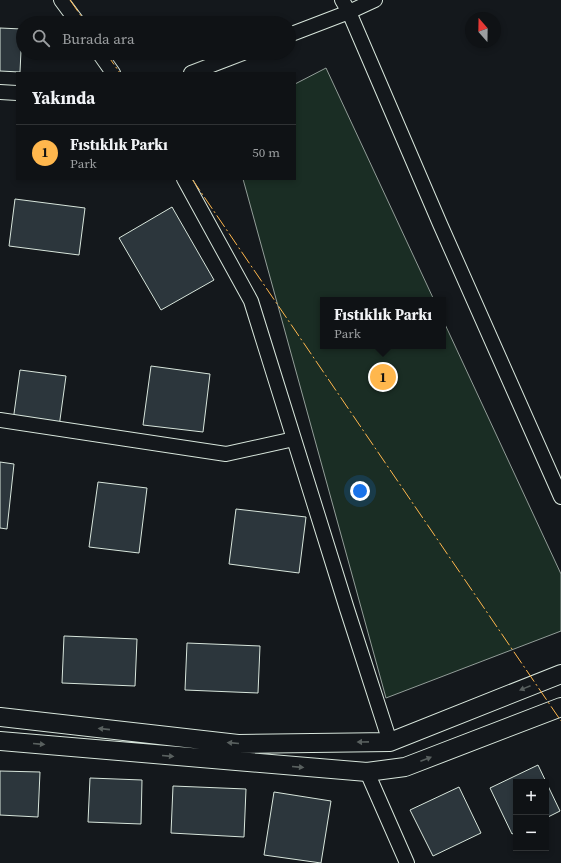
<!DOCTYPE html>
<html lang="tr">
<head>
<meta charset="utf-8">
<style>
  :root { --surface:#0f1215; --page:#181b1e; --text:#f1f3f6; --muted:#9b9ea0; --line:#2f3234; --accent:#ffb74d }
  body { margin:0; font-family:"Source Serif 4",serif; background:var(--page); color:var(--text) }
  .controls { position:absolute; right:12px; bottom:12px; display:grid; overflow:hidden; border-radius:0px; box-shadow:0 2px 6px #0003 }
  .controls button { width:36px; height:36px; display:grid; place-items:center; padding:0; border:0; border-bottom:1px solid var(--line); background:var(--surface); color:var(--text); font:20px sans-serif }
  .compass { position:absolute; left:465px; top:12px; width:36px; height:36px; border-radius:50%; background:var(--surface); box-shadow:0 2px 6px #0003; rotate:340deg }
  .you { position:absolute; left:360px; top:491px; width:14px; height:14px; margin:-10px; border:3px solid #fff; border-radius:50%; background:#1a73e8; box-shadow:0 0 0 6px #1a73e833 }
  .badge { display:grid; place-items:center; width:26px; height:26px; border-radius:50%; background:var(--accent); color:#111; font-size:13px; font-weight:700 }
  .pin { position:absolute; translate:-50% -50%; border:2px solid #fff; box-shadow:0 1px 4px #0006 }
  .popup { position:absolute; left:320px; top:297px; width:126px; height:52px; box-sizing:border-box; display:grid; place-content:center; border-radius:0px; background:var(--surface); filter:drop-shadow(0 1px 3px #0005); font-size:13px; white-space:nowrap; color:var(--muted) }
  .popup b { font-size:15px; color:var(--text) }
  .popup::after { content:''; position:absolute; left:50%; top:100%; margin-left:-8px; border:8px solid transparent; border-top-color:var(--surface) }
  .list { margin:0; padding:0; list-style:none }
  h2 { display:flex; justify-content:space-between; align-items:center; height:52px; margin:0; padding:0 16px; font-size:17px }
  h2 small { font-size:13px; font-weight:400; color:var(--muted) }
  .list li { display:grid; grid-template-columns:26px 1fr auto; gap:12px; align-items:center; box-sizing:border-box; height:56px; padding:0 16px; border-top:1px solid var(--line) }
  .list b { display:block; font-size:15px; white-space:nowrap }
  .list p { margin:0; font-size:13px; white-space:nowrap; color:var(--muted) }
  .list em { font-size:13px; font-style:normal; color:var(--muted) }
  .icon { flex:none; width:22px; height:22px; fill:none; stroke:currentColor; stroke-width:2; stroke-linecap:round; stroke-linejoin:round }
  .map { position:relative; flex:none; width:561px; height:863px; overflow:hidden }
  .search { position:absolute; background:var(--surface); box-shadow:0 2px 6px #0003; left:16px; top:16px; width:280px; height:44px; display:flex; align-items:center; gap:10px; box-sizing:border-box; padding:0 14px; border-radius:22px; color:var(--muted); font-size:15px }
  .panel { position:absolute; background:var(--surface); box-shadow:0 2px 6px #0003; left:16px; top:72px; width:280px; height:108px; border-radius:0px }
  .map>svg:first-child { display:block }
  .green { fill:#1a2d24; stroke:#939e99 }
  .building { fill:#2c363c; stroke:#d8e6dc }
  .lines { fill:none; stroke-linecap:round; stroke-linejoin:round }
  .minor-casing { stroke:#d8e6dc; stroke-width:16 }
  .tertiary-casing { stroke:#d8e6dc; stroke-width:20 }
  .minor { stroke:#14181c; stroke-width:14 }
  .tertiary { stroke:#14181c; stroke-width:18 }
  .power { stroke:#ffb74d; stroke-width:1; stroke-dasharray:14 3 2 3; stroke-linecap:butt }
  .oneway { fill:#59605f }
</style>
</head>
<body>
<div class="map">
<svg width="561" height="863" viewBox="0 0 561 863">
  <rect width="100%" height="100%" fill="#14181c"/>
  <path class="green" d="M326,68L434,300H323V346H443V320L561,574V631L386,698L243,179H295V84Z"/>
  <path class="building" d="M0,28L22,29L20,72L0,71Z
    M15,199L85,208L79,255L9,246Z
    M172,207L214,280L161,310L119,238Z
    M151,366L210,374L203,432L143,425Z
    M20,370L66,376L59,427L13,421Z
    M0,462L14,464L7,529L0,528Z
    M98,482L147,488L139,553L89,547Z
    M236,509L306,517L299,573L229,564Z
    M64,636L137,639L135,686L62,683Z
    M187,643L260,646L258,693L185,690Z
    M538,765L560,811L546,818V782H516V832L512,834L490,788Z
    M0,771L40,772L38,817L0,815Z
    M90,778L142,780L141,824L88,822Z
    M173,786L246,789L244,837L171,833Z
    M459,787L481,833L433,856L410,810Z
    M274,792L331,801L321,863L264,855Z"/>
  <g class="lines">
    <g class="minor-casing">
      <path id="minor" d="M61,0L78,23
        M342,0L349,12L440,224L561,497
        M289,35L349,12L375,0
        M99,53L113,73
        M191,73L243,53
        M0,92L17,93
        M184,179L251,301L347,609L390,742
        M0,420L226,454L294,439
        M367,772L407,863"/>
    </g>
    <g class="tertiary-casing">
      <path id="tertiary" d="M0,717L238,744L390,742L561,674
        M0,741L367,772L405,767L561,707"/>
    </g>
    <use href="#minor" class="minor"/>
    <use href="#tertiary" class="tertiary"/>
    <path class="power" d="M70,0L86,23
      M106,53L120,73
      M192,179L561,721"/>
  </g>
  <defs><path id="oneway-solid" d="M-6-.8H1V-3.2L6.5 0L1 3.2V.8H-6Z"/></defs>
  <g class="oneway">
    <use href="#oneway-solid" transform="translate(525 688) rotate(158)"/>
    <use href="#oneway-solid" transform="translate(104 729) rotate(-174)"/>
    <use href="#oneway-solid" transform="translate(363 742) rotate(179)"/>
    <use href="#oneway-solid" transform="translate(233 743) rotate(-175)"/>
    <use href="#oneway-solid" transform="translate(39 744) rotate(5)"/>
    <use href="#oneway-solid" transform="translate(168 756) rotate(5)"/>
    <use href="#oneway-solid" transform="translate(426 759) rotate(-21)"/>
    <use href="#oneway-solid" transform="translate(298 767) rotate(5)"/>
  </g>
</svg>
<div class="controls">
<button>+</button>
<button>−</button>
</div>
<svg class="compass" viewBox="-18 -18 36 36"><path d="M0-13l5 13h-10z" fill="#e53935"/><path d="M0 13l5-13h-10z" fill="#9b9ea0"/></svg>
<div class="you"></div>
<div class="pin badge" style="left:383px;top:377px">1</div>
<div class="popup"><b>Fıstıklık Parkı</b>Park</div>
<div class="search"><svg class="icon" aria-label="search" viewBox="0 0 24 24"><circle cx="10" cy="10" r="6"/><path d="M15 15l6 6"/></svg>Burada ara</div>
<section class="panel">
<h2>Yakında<small></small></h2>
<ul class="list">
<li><span class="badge">1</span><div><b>Fıstıklık Parkı</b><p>Park</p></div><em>50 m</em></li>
</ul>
</section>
</div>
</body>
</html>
